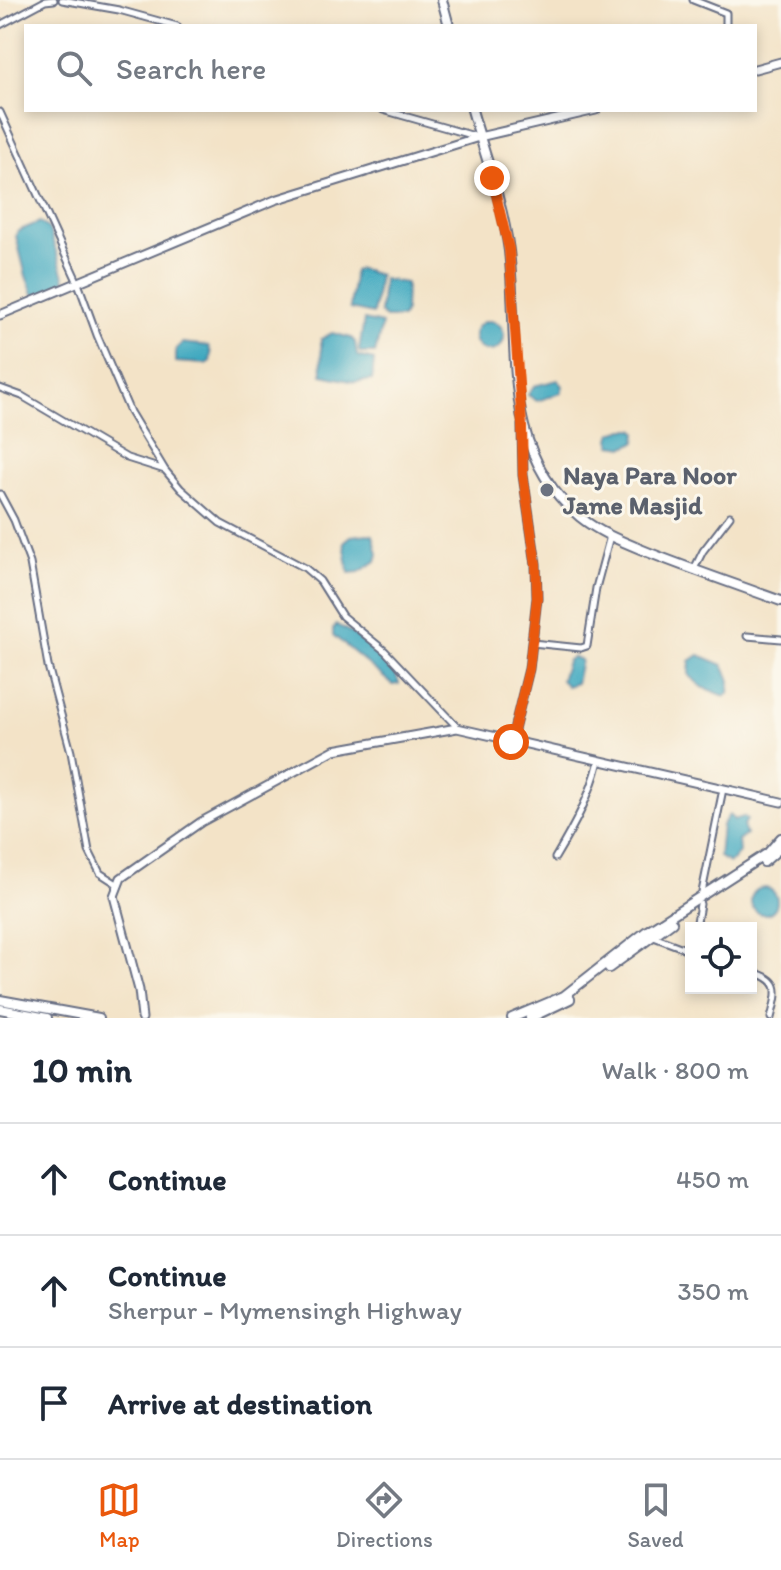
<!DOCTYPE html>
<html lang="en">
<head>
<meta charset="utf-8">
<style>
  :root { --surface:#fff; --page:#f6f6f7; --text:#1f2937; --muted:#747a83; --line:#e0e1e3; --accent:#ea580c }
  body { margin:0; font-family:Itim,sans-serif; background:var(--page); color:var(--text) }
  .controls { position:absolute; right:24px; bottom:24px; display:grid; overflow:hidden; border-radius:0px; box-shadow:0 4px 12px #0003 }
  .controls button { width:72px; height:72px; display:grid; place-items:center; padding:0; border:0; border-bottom:2px solid var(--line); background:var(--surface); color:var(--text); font:40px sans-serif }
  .stop { position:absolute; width:24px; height:24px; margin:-18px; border:6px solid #ea580c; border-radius:50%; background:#fff }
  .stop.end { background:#ea580c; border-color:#fff; box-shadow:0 2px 8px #0008 }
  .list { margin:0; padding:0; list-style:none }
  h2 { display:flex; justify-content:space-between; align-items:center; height:104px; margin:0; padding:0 32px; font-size:34px }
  h2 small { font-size:26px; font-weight:400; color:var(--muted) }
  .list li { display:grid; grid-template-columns:52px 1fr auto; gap:24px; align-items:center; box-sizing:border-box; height:112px; padding:0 32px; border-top:2px solid var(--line) }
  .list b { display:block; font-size:30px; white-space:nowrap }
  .list p { margin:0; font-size:26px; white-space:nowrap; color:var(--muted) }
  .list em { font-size:26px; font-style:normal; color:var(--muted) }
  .icon { flex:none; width:44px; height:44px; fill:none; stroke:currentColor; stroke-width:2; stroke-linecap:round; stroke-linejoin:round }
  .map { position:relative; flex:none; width:781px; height:1018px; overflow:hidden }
  .search { position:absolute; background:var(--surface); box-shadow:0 4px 12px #0003; left:24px; right:24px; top:24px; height:88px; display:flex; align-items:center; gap:20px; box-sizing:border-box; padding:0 28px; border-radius:0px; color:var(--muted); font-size:30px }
  .sheet { height:440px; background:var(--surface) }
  nav { display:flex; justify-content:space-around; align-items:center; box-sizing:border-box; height:112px; border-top:2px solid var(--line); background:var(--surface); font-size:22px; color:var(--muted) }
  nav a { display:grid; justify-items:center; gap:4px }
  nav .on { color:var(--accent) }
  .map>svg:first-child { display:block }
  .water { fill:#40a9c0; stroke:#2e6c8f; stroke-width:2 }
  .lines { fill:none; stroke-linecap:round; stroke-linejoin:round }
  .street-casing { stroke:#676e83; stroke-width:9 }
  .secondary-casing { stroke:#676e83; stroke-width:11 }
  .primary-casing { stroke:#676e83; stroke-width:12 }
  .street { stroke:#fff; stroke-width:5 }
  .secondary { stroke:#fff; stroke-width:7 }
  .primary { stroke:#fff; stroke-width:8 }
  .route { stroke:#ea580c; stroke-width:10 }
  .worship-dot { fill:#6b7280; stroke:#fbf7ec; stroke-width:3 }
  .labels { text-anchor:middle; stroke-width:6; stroke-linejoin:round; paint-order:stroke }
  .worship-label { font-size:26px; font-weight:bold; fill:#5b616d; stroke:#fbf7ec; text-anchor:start }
</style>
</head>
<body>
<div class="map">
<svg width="781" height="1018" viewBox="0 0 781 1018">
  <rect width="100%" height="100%" fill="#fbf7ec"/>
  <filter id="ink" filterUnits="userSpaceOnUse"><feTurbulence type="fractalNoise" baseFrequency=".0125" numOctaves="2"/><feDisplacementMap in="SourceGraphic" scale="16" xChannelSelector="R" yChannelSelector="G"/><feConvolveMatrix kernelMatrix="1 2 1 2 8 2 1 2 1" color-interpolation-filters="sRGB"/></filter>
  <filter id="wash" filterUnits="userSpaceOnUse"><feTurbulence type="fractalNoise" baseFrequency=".006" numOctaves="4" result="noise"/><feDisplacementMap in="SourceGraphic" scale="32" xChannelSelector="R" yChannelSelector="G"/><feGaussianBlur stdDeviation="1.8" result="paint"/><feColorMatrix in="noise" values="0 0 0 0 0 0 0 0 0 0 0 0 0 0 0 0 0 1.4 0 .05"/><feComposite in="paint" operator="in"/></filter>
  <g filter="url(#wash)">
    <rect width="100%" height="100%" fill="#f3e3c7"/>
    <path class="water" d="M40,222L49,229L65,279L60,287L38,296L33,294L26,276L16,236L18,231Z
      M359,269L379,275L373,314L350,309L354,271Z
      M383,279L406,283L405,311L402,318H385L380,313Z
      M364,320L382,324L375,353H361L359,350Z
      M474 336a15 15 0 1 1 30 0a15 15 0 1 1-30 0Z
      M332,333L351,338L355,342L357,356L374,360L372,380L355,382L322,375L321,339Z
      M182,343L208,346L211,353L210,362L205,364L176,362V349Z
      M558,380L563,386L561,393L537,401L528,395L534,386Z
      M625,429H634L637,432L636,442L625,447L612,445L610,439L612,433Z
      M368,534L373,535L378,554L376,561L359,572L349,573L344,542L351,536Z
      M337,625C355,633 396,665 399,684L393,685L333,635V629Z
      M699,655L723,665L730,680L729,693L725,696L702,687L689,675L690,661Z
      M572,657L581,660L576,683L567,686L561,680L567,661Z
      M729,815L734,820L744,817L747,820L743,826L746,835L738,841L739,853L730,863L719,857L722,825Z
      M751 901a13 13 0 1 1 26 0a13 13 0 1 1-26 0Z"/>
  </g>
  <g filter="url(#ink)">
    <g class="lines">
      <g class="street-casing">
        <path id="street" d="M62,0L119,10L177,26
          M693,0L726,13V26
          M0,25L45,1L54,0
          M383,110L478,137
          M0,112L78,283L97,335L130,412L165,470
          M0,388L22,396L127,458L165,470L181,489L220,523L305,568L320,581L342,616L385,651L457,727
          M0,494L14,520L30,563L48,666L71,752L89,851L100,873L117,884
          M694,569L703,551L730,516
          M747,636L781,639
          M532,643L581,648L587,646L596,588L610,536
          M555,858C574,826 590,797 599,761
          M701,897L723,789
          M696,928L700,904
          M651,936L691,951
          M751,971C781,981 779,987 771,1018"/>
      </g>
      <g class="secondary-casing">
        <path id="secondary" d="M755,69L781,62
          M0,315L275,200L479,137L596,110
          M511,742L529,669L537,598L536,564L523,475L522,425
          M142,1018L139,990L114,896L121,878L201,822L334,750L457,728L781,802"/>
      </g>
      <g class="primary-casing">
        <path id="primary" d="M442,0L449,26
          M472,110C485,156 503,203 509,251C520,345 498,449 580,517C601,534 626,543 650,553C693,570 737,585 781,601
          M764,862L781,847
          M609,968L672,922
          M0,1000L99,1018
          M0,1009L47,1018
          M512,1018L564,996L647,931L768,853L781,838
          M530,1018L570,999"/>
      </g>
      <use href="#street" class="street"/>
      <use href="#secondary" class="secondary"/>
      <use href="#primary" class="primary"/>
    </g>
  </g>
  <g class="lines" filter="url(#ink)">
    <path class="route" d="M492,178L509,249L522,425L523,475L536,564L537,598L529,669L511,742"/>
  </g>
  <circle class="worship-dot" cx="547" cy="490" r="8"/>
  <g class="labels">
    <g class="worship-label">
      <text x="563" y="484">Naya Para Noor<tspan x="563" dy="30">Jame Masjid</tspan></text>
    </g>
  </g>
</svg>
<div class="controls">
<button><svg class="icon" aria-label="locate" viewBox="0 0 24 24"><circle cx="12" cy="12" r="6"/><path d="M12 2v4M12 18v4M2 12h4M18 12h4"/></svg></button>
</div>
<div class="stop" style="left:511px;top:742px"></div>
<div class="stop end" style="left:492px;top:178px"></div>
<div class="search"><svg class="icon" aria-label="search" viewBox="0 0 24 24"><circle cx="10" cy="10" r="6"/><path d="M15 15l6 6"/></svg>Search here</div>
</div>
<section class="sheet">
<h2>10 min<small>Walk · 800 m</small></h2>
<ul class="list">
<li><svg class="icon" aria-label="ahead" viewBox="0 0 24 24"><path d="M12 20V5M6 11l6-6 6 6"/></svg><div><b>Continue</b></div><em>450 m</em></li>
<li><svg class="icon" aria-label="ahead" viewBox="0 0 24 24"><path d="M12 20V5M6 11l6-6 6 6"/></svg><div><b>Continue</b><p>Sherpur - Mymensingh Highway</p></div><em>350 m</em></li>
<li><svg class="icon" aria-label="arrive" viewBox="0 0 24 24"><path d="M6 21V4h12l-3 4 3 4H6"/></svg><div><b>Arrive at destination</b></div></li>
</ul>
</section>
<nav>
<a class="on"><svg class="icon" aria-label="map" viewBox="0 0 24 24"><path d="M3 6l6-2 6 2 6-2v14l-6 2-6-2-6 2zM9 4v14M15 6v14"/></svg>Map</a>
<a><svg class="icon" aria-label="directions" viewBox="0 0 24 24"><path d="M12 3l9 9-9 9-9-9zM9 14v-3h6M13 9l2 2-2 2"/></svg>Directions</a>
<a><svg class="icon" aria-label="saved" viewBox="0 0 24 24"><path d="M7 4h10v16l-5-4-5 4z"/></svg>Saved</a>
</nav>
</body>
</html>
